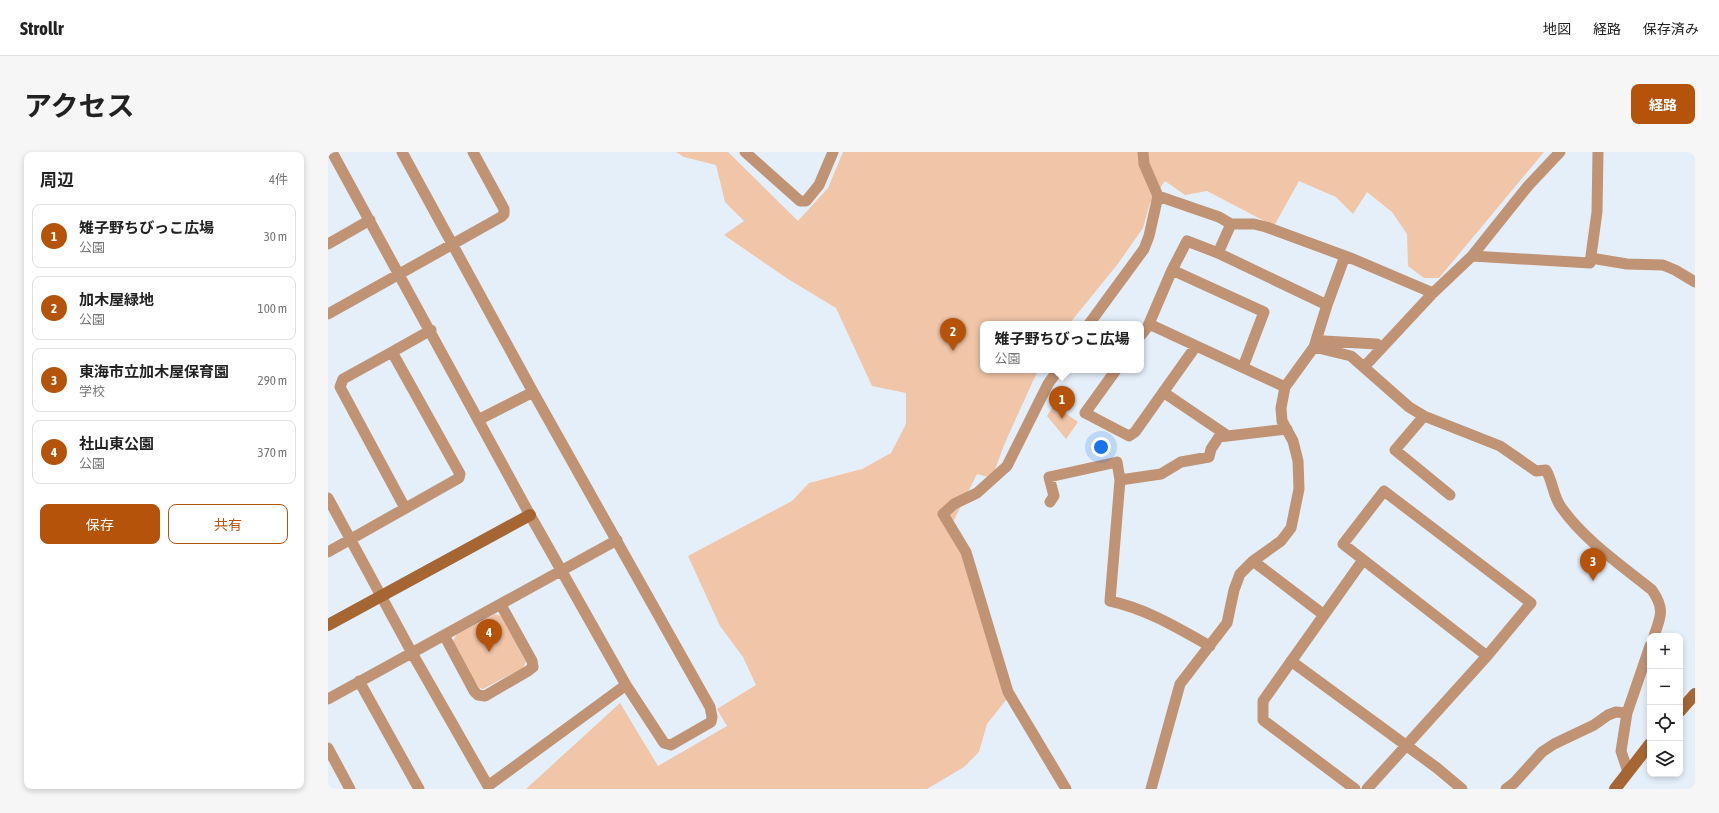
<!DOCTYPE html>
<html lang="ja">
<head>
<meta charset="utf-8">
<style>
  :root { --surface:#fff; --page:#f6f6f6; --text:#222; --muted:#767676; --line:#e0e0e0; --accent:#b45309 }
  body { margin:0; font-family:"Asap Condensed","Noto Sans JP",sans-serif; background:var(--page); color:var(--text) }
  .controls { position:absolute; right:12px; bottom:12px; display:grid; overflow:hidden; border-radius:8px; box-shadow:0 2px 6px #0003 }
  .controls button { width:36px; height:36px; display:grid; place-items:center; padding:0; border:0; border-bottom:1px solid var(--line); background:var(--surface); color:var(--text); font:20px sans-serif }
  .you { position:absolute; left:773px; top:295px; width:14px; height:14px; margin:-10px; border:3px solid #fff; border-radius:50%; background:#1a73e8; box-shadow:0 0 0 6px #1a73e833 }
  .badge { display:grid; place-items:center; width:26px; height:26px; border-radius:50%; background:var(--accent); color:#fff; font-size:13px; font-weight:700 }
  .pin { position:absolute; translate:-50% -33px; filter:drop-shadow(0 1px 2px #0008) }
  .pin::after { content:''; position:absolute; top:21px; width:14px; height:12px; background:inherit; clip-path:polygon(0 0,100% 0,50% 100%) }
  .popup { position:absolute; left:652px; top:169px; width:164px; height:52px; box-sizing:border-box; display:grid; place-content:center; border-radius:8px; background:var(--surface); filter:drop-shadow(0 1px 3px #0005); font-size:13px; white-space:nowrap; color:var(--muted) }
  .popup b { font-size:15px; color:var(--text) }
  .popup::after { content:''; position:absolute; left:50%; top:100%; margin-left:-8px; border:8px solid transparent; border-top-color:var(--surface) }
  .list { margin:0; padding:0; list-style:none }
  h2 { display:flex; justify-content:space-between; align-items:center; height:52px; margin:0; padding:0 16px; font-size:17px }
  h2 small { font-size:13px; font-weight:400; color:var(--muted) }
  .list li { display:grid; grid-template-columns:26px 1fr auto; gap:12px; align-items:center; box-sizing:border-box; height:64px; margin:0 8px 8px; padding:0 8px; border:1px solid var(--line); border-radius:8px }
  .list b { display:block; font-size:15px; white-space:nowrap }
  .list p { margin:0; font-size:13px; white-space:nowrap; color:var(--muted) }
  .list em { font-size:13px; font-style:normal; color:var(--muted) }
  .actions { display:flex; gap:8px; padding:12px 16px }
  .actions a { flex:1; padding:9px 0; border:1px solid var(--accent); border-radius:8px; text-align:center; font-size:14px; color:var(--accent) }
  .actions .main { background:var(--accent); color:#fff }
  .icon { flex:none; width:22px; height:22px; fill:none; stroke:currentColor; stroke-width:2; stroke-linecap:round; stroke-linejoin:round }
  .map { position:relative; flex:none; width:1367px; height:637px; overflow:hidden; border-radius:8px }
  header { display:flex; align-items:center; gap:24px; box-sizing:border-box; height:56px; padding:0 20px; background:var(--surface); border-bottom:1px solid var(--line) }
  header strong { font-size:19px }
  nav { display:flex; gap:22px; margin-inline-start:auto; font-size:14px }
  .intro { display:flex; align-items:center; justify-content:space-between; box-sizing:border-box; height:96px; padding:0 24px }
  h1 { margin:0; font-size:28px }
  .button { padding:10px 18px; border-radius:8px; background:var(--accent); color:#fff; font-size:14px; font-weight:700 }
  main { display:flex; gap:24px; padding:0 24px }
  aside { flex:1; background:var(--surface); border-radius:8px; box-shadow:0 2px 6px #0003 }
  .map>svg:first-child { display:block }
  .green { fill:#f0c5a8 }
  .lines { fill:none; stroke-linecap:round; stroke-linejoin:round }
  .street { stroke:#c09374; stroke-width:11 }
  .secondary { stroke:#a66634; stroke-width:12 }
</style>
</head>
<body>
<header>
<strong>Strollr</strong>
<nav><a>地図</a><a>経路</a><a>保存済み</a></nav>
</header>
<div class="intro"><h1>アクセス</h1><a class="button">経路</a></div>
<main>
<aside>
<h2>周辺<small>4件</small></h2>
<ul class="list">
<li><span class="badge">1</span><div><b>雉子野ちびっこ広場</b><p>公園</p></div><em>30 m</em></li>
<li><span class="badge">2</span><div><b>加木屋緑地</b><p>公園</p></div><em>100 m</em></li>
<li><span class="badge">3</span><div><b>東海市立加木屋保育園</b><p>学校</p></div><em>290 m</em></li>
<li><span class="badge">4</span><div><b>社山東公園</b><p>公園</p></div><em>370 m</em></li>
</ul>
<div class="actions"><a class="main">保存</a><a>共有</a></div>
</aside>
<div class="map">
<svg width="1367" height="637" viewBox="0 0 1367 637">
  <rect width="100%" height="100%" fill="#e5effa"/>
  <path class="green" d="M348,0H400L470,69L500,36L515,0H1216L1111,126H1096L1080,114L1079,82L1064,60L1039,40L1025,62L1008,45L971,29L946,74L879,39L857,43L837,29L822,51L815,76L789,113L741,172H655V218H710L676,293L664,326L649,322L624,372L682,543L659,572L651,600L636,615L599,637H198L292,551L330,614L399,574L389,557L428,533L415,505L392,474L360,404L464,349L481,331L534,317L563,301L578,272V241L544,234L508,156L460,127L396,83L416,69L397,50L388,13L356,5Z
    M726,253L750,270L738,287L719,264Z
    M167,462L173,464L198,510L195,516L155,537L149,535L125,489L128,483Z"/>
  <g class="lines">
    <path class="street" d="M4,0L202,363L298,533L336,591L343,593L383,570L384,565L382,555L205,240L74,0
      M417,0L472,49H478L491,33L505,0
      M815,0L816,12L830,44L891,65L903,72H926L938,75L1025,107L1105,141
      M0,92L42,68
      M890,101L903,72
      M1144,104L1200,34L1232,0
      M1263,106L1299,112L1335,113L1347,118L1367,130
      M844,118L936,160L915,215
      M0,162L173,65L176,62V57L145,0
      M761,172L816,97L821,84L830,44
      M821,172L957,235
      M813,183L820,174L844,118L859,89L890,101L999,153
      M986,195L1023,204L1081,255L1096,264L1172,294L1208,319L1218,318C1225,330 1225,344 1233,355C1256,388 1293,413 1324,438C1337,457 1333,464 1326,484
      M986,195L996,189L1049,192
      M64,200L103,178
      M1036,215L1105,141L1144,104L1262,111L1269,60L1270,0
      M730,218L720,232L679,314L649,341L626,352L615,362L638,400L680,540L738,637
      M788,218L757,261L801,284L807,280L868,194
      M835,240L900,284
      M1096,264L1067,298L1122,343
      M150,268L205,240
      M792,328L833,322L853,310L881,305L883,297L891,285L959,277
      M1056,339L1203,451L1159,504L1015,392Z
      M0,346L84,501L160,634L298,533
      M722,350L726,344L721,325L789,310L792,328L782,449C819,457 850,476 882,494
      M0,400L131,326L132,322L64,200L15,227L12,235L77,356
      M925,409L996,463
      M116,483L146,539L150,543L157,544L200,519L205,515L204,509L173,453
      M963,509L1109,616L1134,637
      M31,529L91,637
      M0,547L289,388
      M0,596L22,637
      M1300,620L1293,599L1299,561L1322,494
      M823,637L852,532L899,471L906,438L912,422L925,409L953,389L963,376L971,337L970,309L965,289L954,269L953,256L957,235L986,195L999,153L1017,104
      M1027,637L935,568V549L1035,408
      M1039,637L1159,504
      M1178,637L1186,631L1214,600L1226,592L1266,573L1280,563L1288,560L1299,561"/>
    <path class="secondary" d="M0,473L202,363
      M1352,559L1367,542
      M1287,637L1322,592"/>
  </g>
</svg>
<div class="controls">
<button>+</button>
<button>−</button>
<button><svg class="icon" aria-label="locate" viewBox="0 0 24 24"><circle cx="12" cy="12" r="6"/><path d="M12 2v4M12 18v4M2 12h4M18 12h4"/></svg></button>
<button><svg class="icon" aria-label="layers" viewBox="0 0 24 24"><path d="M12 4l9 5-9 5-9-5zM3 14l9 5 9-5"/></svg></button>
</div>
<div class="you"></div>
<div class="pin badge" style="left:734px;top:267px">1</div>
<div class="popup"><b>雉子野ちびっこ広場</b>公園</div>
<div class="pin badge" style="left:625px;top:199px">2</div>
<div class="pin badge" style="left:1265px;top:429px">3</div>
<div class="pin badge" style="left:161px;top:500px">4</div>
</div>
</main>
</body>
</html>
